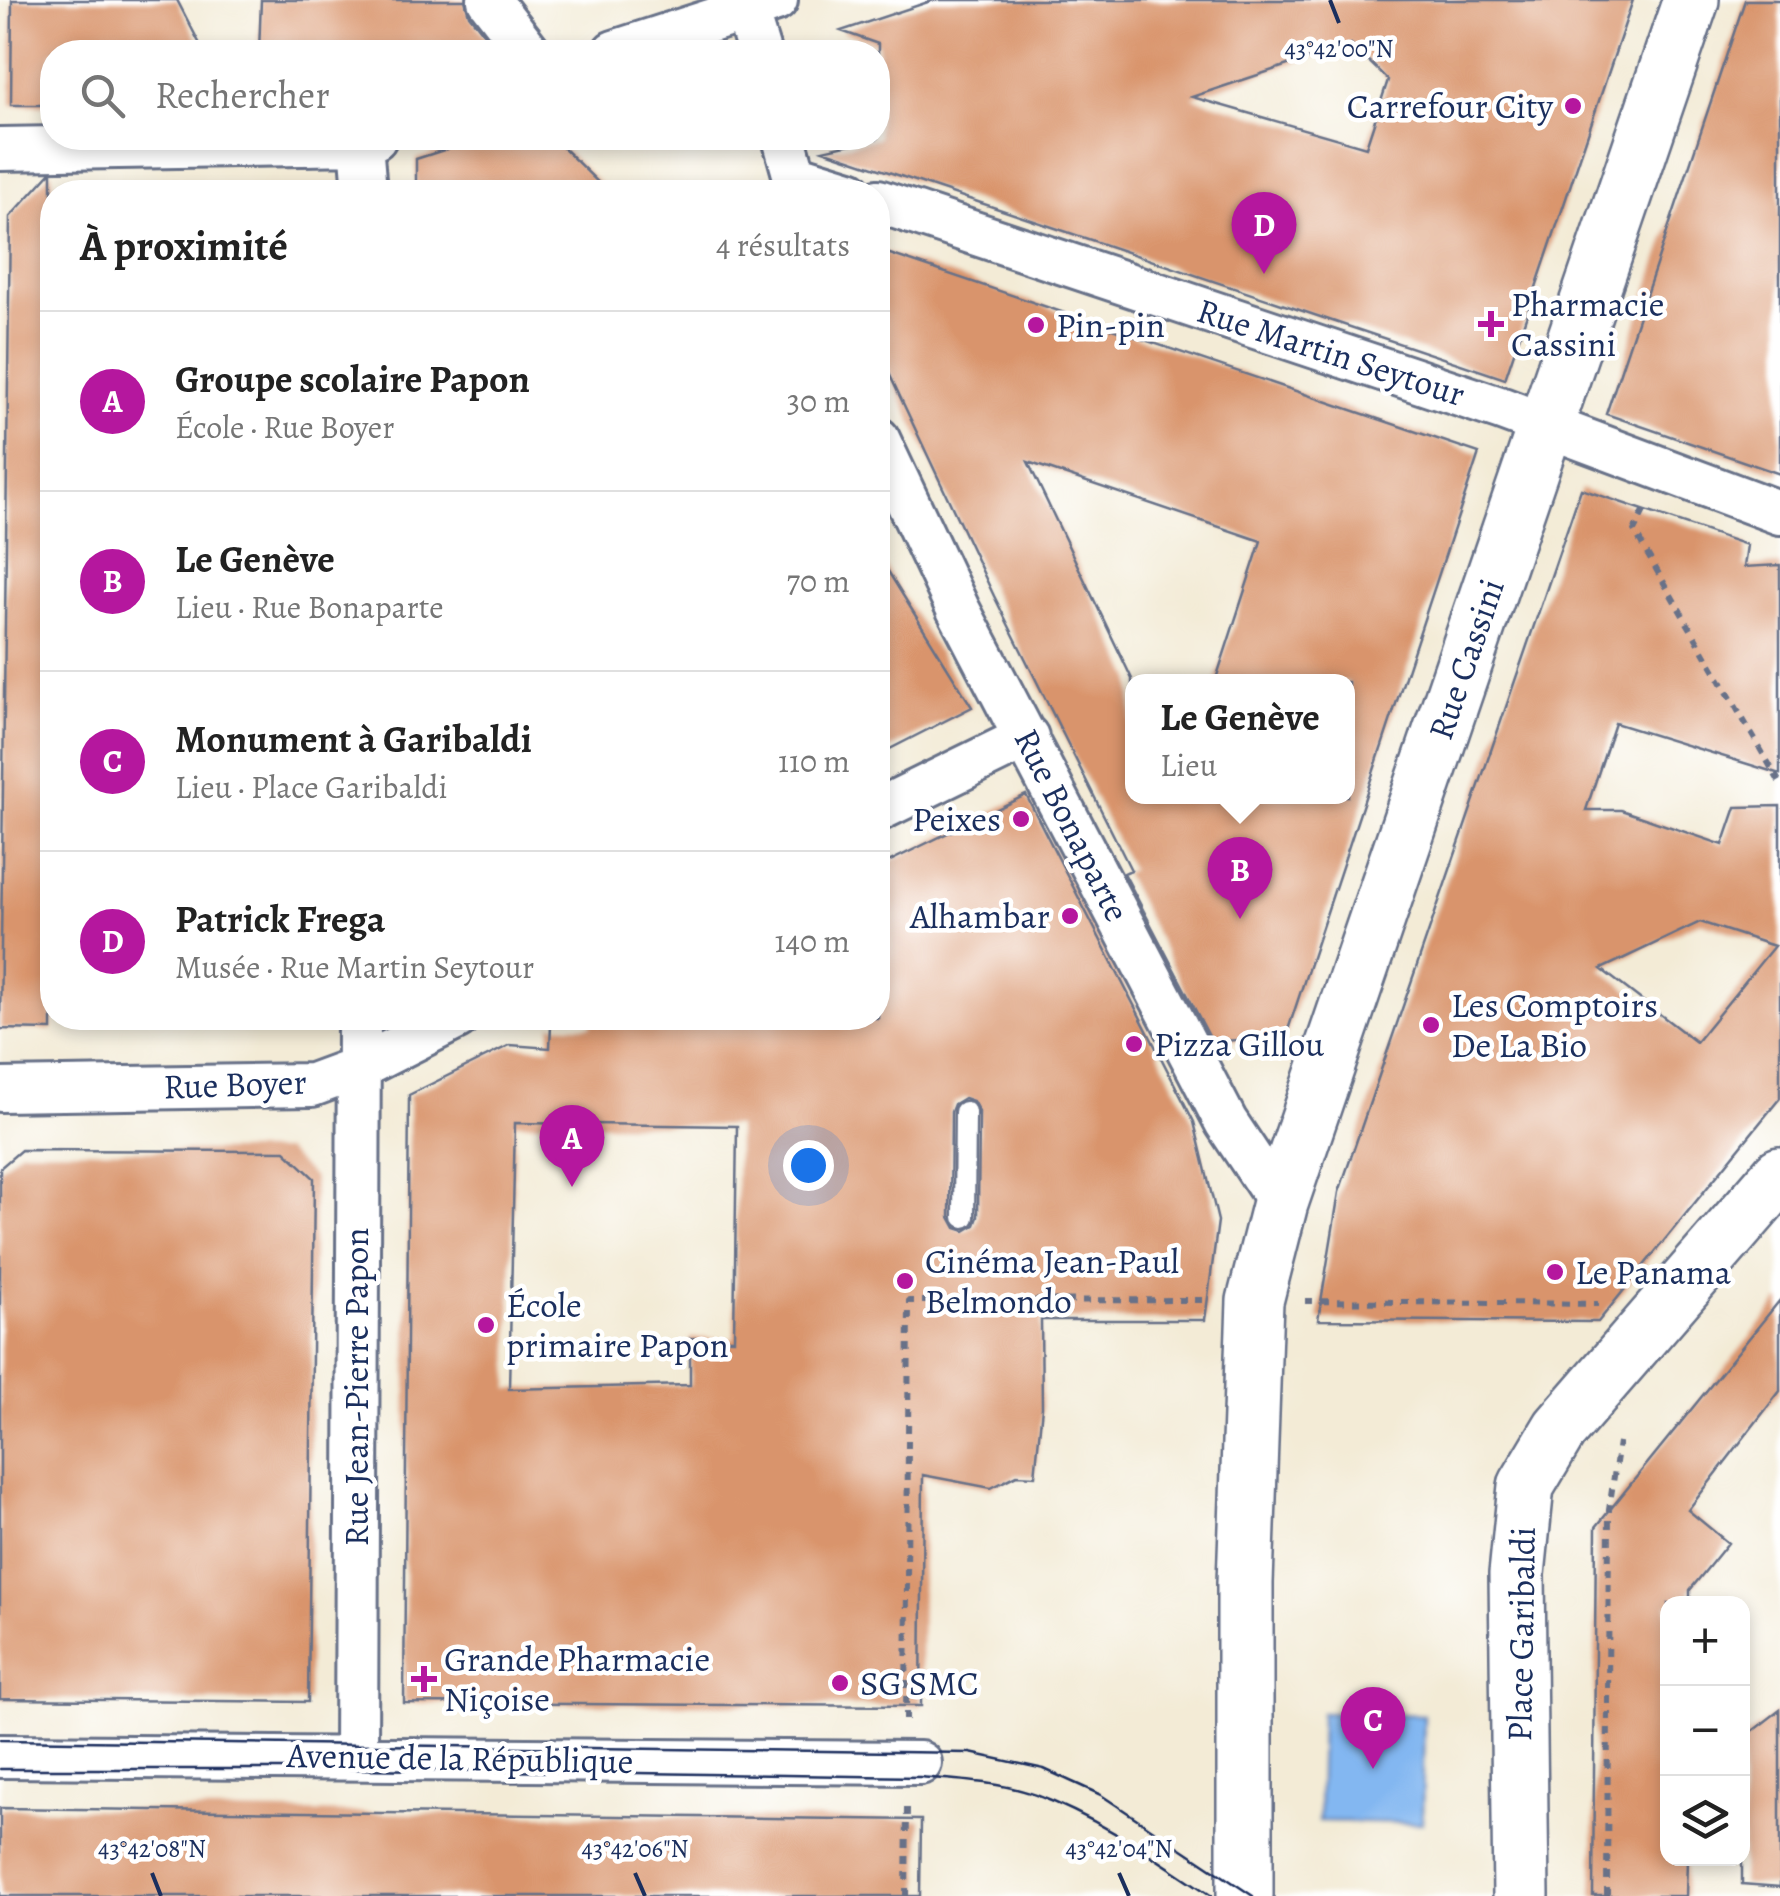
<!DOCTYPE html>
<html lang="fr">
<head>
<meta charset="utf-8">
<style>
  :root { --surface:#fff; --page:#f2f2f2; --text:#222; --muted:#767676; --line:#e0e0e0; --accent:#b5179e }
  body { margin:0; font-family:Alegreya,serif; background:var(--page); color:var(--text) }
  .controls { position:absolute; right:30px; bottom:30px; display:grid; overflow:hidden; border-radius:20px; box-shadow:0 5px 15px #0003 }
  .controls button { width:90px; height:90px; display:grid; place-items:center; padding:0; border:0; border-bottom:2px solid var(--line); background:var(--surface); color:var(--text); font:50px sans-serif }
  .you { position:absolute; left:808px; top:1165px; width:35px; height:35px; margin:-25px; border:8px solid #fff; border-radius:50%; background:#1a73e8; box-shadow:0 0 0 15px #1a73e833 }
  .badge { display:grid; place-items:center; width:65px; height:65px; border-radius:50%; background:var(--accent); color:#fff; font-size:32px; font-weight:700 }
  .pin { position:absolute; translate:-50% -82px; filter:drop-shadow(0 2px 5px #0008) }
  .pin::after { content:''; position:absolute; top:52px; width:35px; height:30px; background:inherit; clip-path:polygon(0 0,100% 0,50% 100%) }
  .popup { position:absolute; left:1125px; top:674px; width:230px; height:130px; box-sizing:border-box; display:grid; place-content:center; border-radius:20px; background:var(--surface); filter:drop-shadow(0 2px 8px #0005); font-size:32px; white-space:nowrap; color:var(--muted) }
  .popup b { font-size:38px; color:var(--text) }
  .popup::after { content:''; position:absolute; left:50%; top:100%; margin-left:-20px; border:20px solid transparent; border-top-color:var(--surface) }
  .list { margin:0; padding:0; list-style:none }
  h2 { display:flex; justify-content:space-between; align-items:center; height:130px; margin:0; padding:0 40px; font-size:42px }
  h2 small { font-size:32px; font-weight:400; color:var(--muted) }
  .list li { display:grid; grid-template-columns:65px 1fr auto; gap:30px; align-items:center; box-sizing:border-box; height:180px; padding:0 40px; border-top:2px solid var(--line) }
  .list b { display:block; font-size:38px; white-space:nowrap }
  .list p { margin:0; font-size:32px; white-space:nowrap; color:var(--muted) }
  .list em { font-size:32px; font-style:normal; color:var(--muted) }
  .icon { flex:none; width:55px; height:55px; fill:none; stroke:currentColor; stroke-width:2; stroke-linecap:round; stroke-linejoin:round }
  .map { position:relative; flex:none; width:1780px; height:1896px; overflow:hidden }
  .search { position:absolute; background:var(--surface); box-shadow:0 5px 15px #0003; left:40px; top:40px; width:850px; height:110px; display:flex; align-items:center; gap:25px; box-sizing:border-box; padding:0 35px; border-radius:40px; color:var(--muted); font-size:38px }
  .panel { position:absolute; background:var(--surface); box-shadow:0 5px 15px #0003; left:40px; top:180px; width:850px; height:850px; border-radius:40px }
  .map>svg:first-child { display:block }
  .water { fill:#83b7f1; stroke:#4f73a8; stroke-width:2.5 }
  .building { fill:#d9946c; fill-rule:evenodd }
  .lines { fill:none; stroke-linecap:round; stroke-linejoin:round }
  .lane-casing { stroke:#677188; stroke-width:25 }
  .street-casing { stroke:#677188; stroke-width:48 }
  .secondary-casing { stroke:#677188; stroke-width:60 }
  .path { stroke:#677188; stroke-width:6; stroke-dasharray:8 8; stroke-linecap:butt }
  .lane { stroke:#fff; stroke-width:20 }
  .street { stroke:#fff; stroke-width:42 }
  .secondary { stroke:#fff; stroke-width:55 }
  .tram { stroke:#1b2f5e; stroke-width:2.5 }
  .ticks { fill:none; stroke:#1b2f5e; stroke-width:4 }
  .poi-dot { fill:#b5179e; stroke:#fff; stroke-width:4 }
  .labels { text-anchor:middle; stroke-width:9; stroke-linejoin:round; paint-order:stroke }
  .poi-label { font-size:35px; fill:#1b2f5e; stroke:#fff; text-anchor:start }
  .street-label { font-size:35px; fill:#1b2f5e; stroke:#fff }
  .ticks-label { font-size:25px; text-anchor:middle; fill:#1b2f5e; stroke:#fff; stroke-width:9; stroke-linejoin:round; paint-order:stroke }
</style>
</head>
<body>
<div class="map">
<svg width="1780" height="1896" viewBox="0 0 1780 1896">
  <rect width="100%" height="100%" fill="#fff"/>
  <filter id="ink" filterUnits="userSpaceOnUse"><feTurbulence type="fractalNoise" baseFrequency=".01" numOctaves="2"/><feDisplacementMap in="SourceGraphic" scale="20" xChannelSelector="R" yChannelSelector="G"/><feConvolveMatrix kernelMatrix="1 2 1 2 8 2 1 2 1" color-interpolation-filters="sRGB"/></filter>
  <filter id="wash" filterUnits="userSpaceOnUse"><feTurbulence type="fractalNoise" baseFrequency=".0048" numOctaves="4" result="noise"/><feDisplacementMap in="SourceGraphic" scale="40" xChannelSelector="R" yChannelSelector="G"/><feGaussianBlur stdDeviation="2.25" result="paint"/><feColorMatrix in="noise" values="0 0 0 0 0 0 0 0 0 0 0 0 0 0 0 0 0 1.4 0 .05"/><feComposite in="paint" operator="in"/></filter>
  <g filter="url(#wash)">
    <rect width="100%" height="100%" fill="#f3ebd6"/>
    <path class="water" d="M1321,1713L1424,1715L1422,1823L1319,1821Z"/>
    <g id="blocks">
      <path class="building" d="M12,0H177L204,52H52V105H11Z
        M261,0H465L469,15L491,43L467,52H259Z
        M934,0H1633L1505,379L823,150L878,138V44L841,31ZM1351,44L1388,80L1366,147L1192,97Z
        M1745,0H1780V474L1606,414Z
        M481,138H553L608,192H416V159Z
        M50,173H52V1030L0,1029L10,217Z
        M878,250L1479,453L1286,1036L1212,1042L1124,873L1131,870L994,596L878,350ZM1028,462L1261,541L1215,682H1348V796H1132V679Z
        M1581,489L1747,545L1744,567L1780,565V774L1615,723L1586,810H1621L1723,845L1736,807L1780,806V1098L1598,1322L1318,1320L1339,1192ZM1700,922L1774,946L1696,1042L1601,969Z
        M878,555L972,707L878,755Z
        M1026,795L1194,1122L1218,1221L1205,1320H1041L1042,1407L1035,1476L1017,1475L991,1488L923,1475L921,1706L404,1703L409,1095L510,1045L550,1048L551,1025L591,1026V1018H878V867ZM964,1098L973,1101L979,1112L978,1217L975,1225L965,1231L956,1228L950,1217L951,1112L954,1104ZM515,1123L737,1126L734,1339L690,1338V1385L509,1389Z
        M21,1150L285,1151L314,1178L308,1702L0,1699V1168Z
        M1780,1300V1391L1688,1510L1728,1543L1690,1590V1604H1668V1858H1687L1686,1896H1593L1596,1527Z
        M1780,1710V1887L1742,1884V1739Z
        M0,1808L921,1820L920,1896H0Z"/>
    </g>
  </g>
  <g filter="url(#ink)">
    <use href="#blocks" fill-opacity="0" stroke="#677188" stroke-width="2.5"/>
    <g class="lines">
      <g class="lane-casing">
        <path id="lane" d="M964,1217L965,1112"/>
      </g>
      <g class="street-casing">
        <path id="street" d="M489,0L529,52
          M743,0L759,52
          M614,52L776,0
          M784,138L799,192
          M361,143L365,192
          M0,149L361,143L375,138
          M795,175L850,192
          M878,201L1502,409L1780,513
          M878,439L958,609L1226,1122L1280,1203
          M878,810L1027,737
          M0,1090L312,1085L358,1068L457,1018
          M0,1756L920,1763
          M356,1757L359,1018"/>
      </g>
      <g class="secondary-casing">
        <path id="secondary" d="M1245,1896V1583L1255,1301L1280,1203L1691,0
          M1521,1896L1517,1574L1526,1486L1560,1429L1780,1175"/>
      </g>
      <path class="path" d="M1644,511L1634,531L1780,783
        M1305,1301L1598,1304
        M906,1720L909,1301L1203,1300
        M906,1896L907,1807
        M1607,1896L1609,1510L1619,1442"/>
      <use href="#lane" class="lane"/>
      <use href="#street" class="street"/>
      <use href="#secondary" class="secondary"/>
      <path class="tram" d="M0,1740L970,1753L1044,1769L1101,1795L1253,1896
        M0,1769H356L920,1777C958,1780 1000,1782 1036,1795C1099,1818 1156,1859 1212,1896"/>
    </g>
  </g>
  <path class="ticks" d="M1330,0L1339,23M152,1873L161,1896M635,1873L645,1896M1119,1873L1129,1896"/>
  <g class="poi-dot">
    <circle cx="1573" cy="106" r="10"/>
    <path d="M1486 309h10v10h10v10h-10v10h-10v-10h-10v-10h10z"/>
    <circle cx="1036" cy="325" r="10"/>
    <circle cx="1021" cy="819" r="10"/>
    <circle cx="1070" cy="916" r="10"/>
    <circle cx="1431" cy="1025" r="10"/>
    <circle cx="1134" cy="1044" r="10"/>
    <circle cx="1555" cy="1272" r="10"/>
    <circle cx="905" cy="1281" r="10"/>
    <circle cx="486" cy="1325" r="10"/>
    <path d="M419 1664h10v10h10v10h-10v10h-10v-10h-10v-10h10z"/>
    <circle cx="840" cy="1683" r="10"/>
  </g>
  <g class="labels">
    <g class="poi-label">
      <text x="1553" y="118" text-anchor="end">Carrefour City</text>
      <text x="1511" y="316">Pharmacie<tspan x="1511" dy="40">Cassini</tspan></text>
      <text x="1056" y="337">Pin-pin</text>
      <text x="1001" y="831" text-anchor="end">Peixes</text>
      <text x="1050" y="928" text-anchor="end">Alhambar</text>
      <text x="1451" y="1017">Les Comptoirs<tspan x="1451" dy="40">De La Bio</tspan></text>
      <text x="1154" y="1056">Pizza Gillou</text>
      <text x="925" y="1273">Cinéma Jean-Paul<tspan x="925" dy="40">Belmondo</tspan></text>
      <text x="1575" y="1284">Le Panama</text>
      <text x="506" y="1317">École<tspan x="506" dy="40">primaire Papon</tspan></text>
      <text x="444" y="1671">Grande Pharmacie<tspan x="444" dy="40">Niçoise</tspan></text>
      <text x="860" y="1695">SG SMC</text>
    </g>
    <g class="street-label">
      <text transform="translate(1331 352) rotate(18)" y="12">Rue Martin Seytour</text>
      <text transform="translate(1466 659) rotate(-71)" y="12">Rue Cassini</text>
      <text transform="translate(1072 825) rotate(63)" y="12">Rue Bonaparte</text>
      <text transform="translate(235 1084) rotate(-2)" y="12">Rue Boyer</text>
      <text transform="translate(356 1387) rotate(-90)" y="12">Rue Jean-Pierre Papon</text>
      <text transform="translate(1521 1634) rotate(-89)" y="12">Place Garibaldi</text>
      <text transform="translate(460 1758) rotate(1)" y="12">Avenue de la République</text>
    </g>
  </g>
  <g class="ticks-label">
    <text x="1339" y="57">43°42'00"N</text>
    <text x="152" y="1857">43°42'08"N</text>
    <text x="635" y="1857">43°42'06"N</text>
    <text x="1119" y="1857">43°42'04"N</text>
  </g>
</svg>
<div class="controls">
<button>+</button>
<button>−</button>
<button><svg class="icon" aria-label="layers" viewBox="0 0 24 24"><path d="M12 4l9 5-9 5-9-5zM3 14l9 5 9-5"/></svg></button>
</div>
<div class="you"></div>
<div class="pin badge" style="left:572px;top:1187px">A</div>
<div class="pin badge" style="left:1240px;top:919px">B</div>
<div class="popup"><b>Le Genève</b>Lieu</div>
<div class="pin badge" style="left:1373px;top:1769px">C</div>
<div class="pin badge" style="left:1264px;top:274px">D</div>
<div class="search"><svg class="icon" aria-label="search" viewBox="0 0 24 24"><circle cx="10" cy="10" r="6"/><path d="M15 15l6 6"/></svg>Rechercher</div>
<section class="panel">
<h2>À proximité<small>4 résultats</small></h2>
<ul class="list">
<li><span class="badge">A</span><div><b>Groupe scolaire Papon</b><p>École · Rue Boyer</p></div><em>30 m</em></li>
<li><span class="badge">B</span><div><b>Le Genève</b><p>Lieu · Rue Bonaparte</p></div><em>70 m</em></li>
<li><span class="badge">C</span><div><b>Monument à Garibaldi</b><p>Lieu · Place Garibaldi</p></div><em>110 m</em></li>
<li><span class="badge">D</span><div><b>Patrick Frega</b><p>Musée · Rue Martin Seytour</p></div><em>140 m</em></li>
</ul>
</section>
</div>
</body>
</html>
